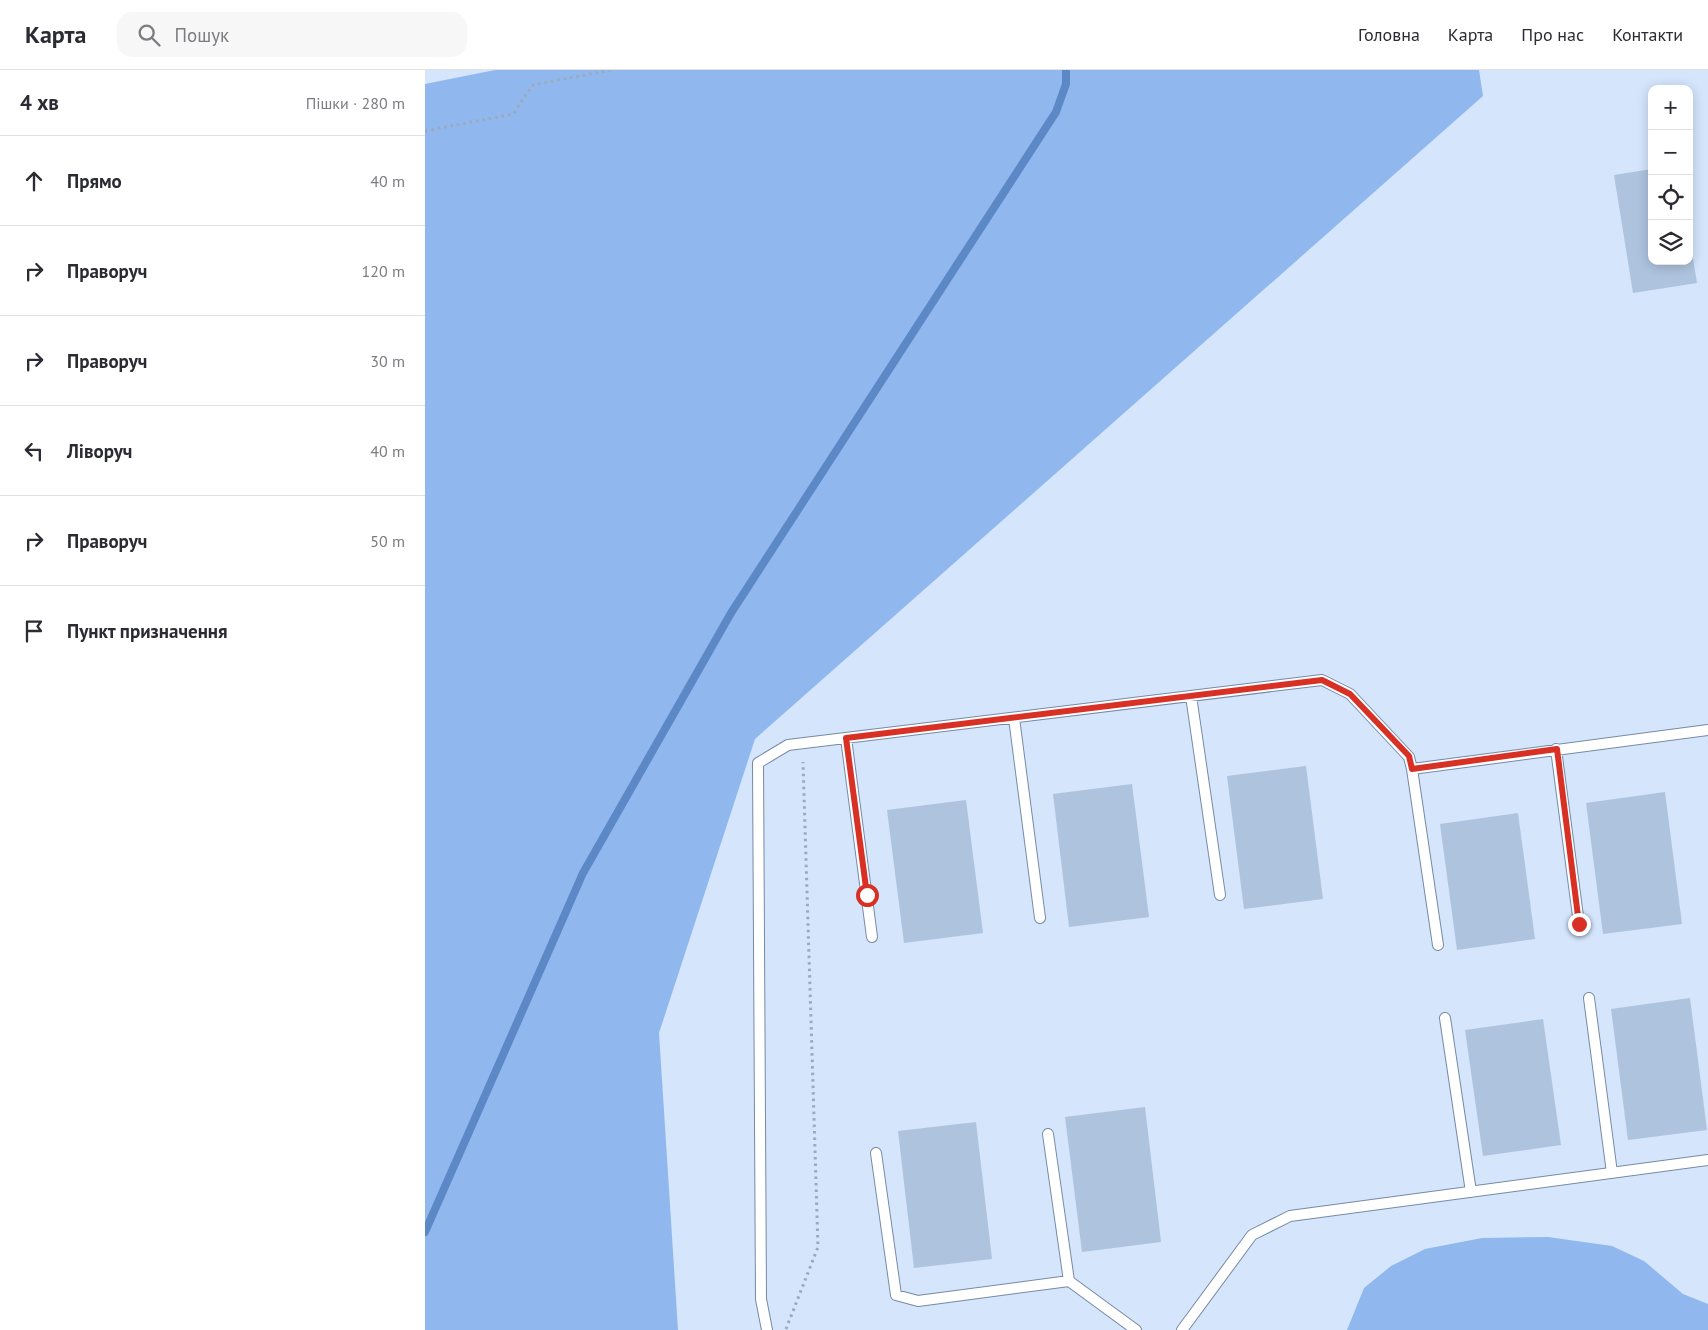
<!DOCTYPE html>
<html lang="uk">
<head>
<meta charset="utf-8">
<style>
  :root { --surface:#fff; --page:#f7f7f7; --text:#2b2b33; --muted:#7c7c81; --line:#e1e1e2 }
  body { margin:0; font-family:"PT Sans",sans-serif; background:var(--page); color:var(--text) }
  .controls { position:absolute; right:15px; top:15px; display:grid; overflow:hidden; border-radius:10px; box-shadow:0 2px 12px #0003 }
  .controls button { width:45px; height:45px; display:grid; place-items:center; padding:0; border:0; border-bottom:1px solid var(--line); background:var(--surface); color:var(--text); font:25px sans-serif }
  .stop { position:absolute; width:15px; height:15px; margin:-11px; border:4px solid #d93025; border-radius:50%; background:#fff }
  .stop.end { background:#d93025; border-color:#fff; box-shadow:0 1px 5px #0008 }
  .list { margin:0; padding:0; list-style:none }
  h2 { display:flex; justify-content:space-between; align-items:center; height:65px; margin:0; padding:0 20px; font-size:21px }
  h2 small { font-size:16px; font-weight:400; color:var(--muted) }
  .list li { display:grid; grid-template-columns:32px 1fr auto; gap:15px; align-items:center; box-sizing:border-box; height:90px; padding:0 20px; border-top:1px solid var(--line) }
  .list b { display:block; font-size:19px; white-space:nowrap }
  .list em { font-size:16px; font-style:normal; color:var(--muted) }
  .icon { flex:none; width:28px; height:28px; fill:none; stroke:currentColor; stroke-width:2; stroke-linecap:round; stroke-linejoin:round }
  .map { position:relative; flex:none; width:1283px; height:1260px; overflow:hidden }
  header { display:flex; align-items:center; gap:30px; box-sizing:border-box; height:70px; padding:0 25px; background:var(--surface); border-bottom:1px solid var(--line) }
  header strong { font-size:24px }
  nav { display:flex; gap:28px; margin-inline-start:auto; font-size:18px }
  .search { width:350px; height:45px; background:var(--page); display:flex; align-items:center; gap:12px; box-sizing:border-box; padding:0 18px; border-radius:15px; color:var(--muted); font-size:19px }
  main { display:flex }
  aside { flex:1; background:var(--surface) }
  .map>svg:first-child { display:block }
  .green { fill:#90b8ef }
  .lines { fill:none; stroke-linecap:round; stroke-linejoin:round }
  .stream { stroke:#5c89c5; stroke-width:8 }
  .building { fill:#aec3de }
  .lane-casing { stroke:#778aa4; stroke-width:12 }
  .path { stroke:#9ba9bc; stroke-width:3; stroke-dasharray:2.5 4; stroke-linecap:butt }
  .lane { stroke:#fff; stroke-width:10 }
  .route { stroke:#d93025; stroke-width:6 }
</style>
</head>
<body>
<header>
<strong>Карта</strong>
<div class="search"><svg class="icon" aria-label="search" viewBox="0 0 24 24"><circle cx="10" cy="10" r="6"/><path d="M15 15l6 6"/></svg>Пошук</div>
<nav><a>Головна</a><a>Карта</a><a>Про нас</a><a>Контакти</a></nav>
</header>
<main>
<aside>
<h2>4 хв<small>Пішки · 280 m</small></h2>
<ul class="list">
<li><svg class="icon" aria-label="ahead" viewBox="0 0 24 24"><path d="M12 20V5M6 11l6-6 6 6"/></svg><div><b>Прямо</b></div><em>40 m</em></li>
<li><svg class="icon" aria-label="right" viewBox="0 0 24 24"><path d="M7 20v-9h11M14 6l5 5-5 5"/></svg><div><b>Праворуч</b></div><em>120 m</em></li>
<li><svg class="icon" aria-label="right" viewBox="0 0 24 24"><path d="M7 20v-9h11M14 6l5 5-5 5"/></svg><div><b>Праворуч</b></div><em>30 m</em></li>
<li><svg class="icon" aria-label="left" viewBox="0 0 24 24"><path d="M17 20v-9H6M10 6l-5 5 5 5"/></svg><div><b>Ліворуч</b></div><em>40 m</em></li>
<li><svg class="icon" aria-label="right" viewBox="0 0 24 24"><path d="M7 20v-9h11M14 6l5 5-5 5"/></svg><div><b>Праворуч</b></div><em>50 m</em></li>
<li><svg class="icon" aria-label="arrive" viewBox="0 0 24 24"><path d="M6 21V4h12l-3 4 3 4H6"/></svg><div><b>Пункт призначення</b></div></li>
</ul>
</aside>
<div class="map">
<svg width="1283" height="1260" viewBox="0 0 1283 1260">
  <rect width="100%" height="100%" fill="#d4e5fc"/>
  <path class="green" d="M70,0H1054L1058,26L330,669L234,963L253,1260H0V14Z
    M1123,1167L1187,1176L1219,1191L1258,1224L1283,1234V1260H922L939,1218L966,1196L1000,1179L1057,1168Z"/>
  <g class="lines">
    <path class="stream" d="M0,1162L158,803L306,543L631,42L641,14V0"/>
  </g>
  <path class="building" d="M1227,99V191H1264L1265,170L1272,213L1208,223L1189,105Z
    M881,696L898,829L819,839L802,706Z
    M707,714L724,847L644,857L628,724Z
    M1240,722L1257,854L1178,864L1161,733Z
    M541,730L558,863L479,873L462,740Z
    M1093,743L1110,869L1032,880L1015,754Z
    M1265,928L1282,1060L1203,1070L1186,939Z
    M1118,949L1136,1075L1058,1086L1040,960Z
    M720,1037L736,1172L657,1182L640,1047Z
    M551,1052L567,1189L489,1198L473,1061Z"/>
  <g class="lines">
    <g class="lane-casing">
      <path id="lane" d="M766,626L795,825
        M589,648L615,848
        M421,668L447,867
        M1131,679L1154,854
        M987,699L1013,875
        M1164,928L1187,1103
        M1020,948L1046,1122
        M623,1064L644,1211L711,1260
        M451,1083L471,1225L493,1231L644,1211
        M342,1260L336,1229L333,693L363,675L897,610L925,624L984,687L987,699L1283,660
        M757,1260L827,1165L865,1146L1283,1090"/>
    </g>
    <path class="path" d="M0,61L88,44L108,15L186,0
      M361,1259L393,1177L378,692"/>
    <use href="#lane" class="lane"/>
  </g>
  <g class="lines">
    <path class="route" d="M442,825L421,668L897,610L925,624L984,686L987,699L1132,679L1154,854"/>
  </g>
</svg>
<div class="controls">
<button>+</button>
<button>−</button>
<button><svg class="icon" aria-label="locate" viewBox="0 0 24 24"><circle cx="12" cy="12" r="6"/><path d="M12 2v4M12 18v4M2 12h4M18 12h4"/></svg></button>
<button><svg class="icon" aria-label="layers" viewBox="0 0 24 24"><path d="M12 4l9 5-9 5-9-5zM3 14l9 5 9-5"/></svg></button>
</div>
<div class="stop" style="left:442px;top:825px"></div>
<div class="stop end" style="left:1154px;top:854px"></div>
</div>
</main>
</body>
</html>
